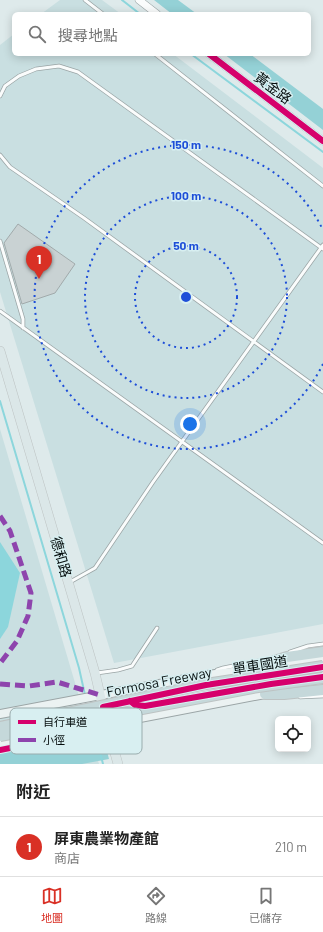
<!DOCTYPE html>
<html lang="zh-TW">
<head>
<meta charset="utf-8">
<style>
  :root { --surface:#fff; --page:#f2f2f2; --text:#222; --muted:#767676; --line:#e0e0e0; --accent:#d93025 }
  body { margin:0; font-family:Barlow,"Noto Sans TC",sans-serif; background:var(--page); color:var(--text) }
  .controls { position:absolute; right:12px; bottom:12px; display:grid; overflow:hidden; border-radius:6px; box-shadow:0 2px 10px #0003 }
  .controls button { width:36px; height:36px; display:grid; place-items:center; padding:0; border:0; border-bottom:1px solid var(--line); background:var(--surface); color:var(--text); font:20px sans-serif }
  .you { position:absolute; left:190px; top:424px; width:14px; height:14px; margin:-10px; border:3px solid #fff; border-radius:50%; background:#1a73e8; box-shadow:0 0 0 6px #1a73e833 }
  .badge { display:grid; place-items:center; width:26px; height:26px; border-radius:50%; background:var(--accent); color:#fff; font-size:13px; font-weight:700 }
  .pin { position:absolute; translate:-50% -33px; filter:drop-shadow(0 1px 2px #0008) }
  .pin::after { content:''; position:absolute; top:21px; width:14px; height:12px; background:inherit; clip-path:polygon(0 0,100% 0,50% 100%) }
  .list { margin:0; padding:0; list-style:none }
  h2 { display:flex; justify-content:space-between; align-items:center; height:52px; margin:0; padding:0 16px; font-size:17px }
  h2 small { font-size:13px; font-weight:400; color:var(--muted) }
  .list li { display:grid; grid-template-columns:26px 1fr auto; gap:12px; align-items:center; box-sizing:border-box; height:60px; padding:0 16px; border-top:1px solid var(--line) }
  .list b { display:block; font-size:15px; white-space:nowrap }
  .list p { margin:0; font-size:13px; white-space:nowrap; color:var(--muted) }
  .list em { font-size:13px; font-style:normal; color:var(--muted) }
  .icon { flex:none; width:22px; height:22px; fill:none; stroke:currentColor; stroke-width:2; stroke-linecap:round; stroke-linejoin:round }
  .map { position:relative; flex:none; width:323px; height:764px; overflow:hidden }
  .search { position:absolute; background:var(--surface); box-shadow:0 2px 10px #0003; left:12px; right:12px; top:12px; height:44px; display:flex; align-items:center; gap:10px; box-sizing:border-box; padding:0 14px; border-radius:6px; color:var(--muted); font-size:15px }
  .sheet { height:112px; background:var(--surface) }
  nav { display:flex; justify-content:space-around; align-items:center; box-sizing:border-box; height:56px; border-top:1px solid var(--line); background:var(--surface); font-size:11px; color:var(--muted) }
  nav a { display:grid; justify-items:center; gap:2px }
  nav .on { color:var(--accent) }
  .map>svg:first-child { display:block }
  .built { fill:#c9dfe1 }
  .forest { fill:#94d1d6 }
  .water { fill:#8cd6dc }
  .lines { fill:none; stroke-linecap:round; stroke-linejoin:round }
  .stream { stroke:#8cd6dc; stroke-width:2 }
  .building { fill:#c9d2d3; stroke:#a1aaab }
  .service-casing { stroke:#9ba5a6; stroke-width:4.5 }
  .tertiary-casing { stroke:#9ba5a6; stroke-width:8 }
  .secondary-casing { stroke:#9ba5a6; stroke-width:10 }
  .primary-casing { stroke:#bdc3c3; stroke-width:10 }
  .motorway-casing { stroke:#bdc3c3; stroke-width:12 }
  .service { stroke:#fafcfc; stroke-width:3 }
  .tertiary { stroke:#fafcfc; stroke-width:7 }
  .secondary { stroke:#ebf2f2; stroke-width:8 }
  .primary { stroke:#dbe7e8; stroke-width:9 }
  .motorway { stroke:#c5d8da; stroke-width:10 }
  .motorway-bridge-casing { stroke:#bdc3c3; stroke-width:12; stroke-linecap:butt }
  .motorway-bridge { stroke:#c5d8da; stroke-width:10 }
  .quiet { stroke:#8e44ad; stroke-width:5; stroke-dasharray:10 5; stroke-linecap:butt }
  .cycleway-casing { stroke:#d8eff1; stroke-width:8 }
  .cycleway { stroke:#d6006c; stroke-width:6 }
  .ring { fill:none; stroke:#1d4ed8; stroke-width:2; stroke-dasharray:2 4 }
  .labels { text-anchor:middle; stroke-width:3; stroke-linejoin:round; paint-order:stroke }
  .street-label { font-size:14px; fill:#060e0e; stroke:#d8eff1 }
  .key { fill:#d8eff1; stroke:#99acad; stroke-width:1 }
  .key-label { font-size:11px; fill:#060e0e }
  .centre { fill:#1d4ed8; stroke:#d8eff1; stroke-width:2 }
  .ring-label { font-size:12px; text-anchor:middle; font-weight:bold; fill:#1d4ed8; stroke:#d8eff1; stroke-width:3; stroke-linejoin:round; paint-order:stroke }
</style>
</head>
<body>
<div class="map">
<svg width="323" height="764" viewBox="0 0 323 764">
  <rect width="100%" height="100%" fill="#deeaeb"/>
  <path class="built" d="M60,0H102L121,14H41Z
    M14,34V54H173L323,168V624L114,663L0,292V45Z
    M0,429L99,764H0Z"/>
  <path class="forest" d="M154,0H178L197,14H172Z
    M224,54H250L323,109V130Z
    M102,732L109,759L82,764H0V753Z"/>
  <path class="water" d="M0,542L20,573L8,627L0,639Z"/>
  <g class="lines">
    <path class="stream" d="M122,0L140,14
      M191,54L323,152
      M0,401L79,668L85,695
      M94,728L103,764"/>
  </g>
  <path class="building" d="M18,224L75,264L55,293L22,304L4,243Z"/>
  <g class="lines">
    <g class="service-casing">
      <path id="service" d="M85,0L103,14
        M155,54L323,186
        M0,96L5,86L19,76L36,69L59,66L78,72L323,249
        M0,155L10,167L84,218L323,392
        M0,241L23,319V328
        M0,311L323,543
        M70,582L95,568L153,482L323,245
        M290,652L308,646L323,644
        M217,670L223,668L258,661
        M97,673L118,670L132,666L157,628
        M300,697L323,696"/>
    </g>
    <g class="tertiary-casing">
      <path id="tertiary" d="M139,0L157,14
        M209,54L323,141"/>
    </g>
    <g class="secondary-casing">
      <path id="secondary" d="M262,668L323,660
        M0,714L207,675L249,670
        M0,745L270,693"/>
    </g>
    <g class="primary-casing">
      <path id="primary" d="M0,351L95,673L107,725L118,764"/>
    </g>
    <g class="motorway-casing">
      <path id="motorway" d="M243,671L287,657L323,652
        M265,694H284L323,690"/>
    </g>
    <use href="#service" class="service"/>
    <use href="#tertiary" class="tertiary"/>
    <use href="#secondary" class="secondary"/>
    <use href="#primary" class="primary"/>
    <use href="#motorway" class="motorway"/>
    <g class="motorway-bridge-casing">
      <path id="motorway-bridge" d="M0,727L206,684L323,666
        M0,736L258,687L323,678"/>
    </g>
    <use href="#motorway-bridge" class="motorway-bridge"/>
    <path class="quiet" d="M0,516L10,531L31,593L28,616L17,641L1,662L0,666
      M0,684L29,686L57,682L100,695"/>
    <g class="cycleway-casing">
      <path id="cycleway" d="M209,54L323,141
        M130,701L135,705L145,706L271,684L323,677
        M103,707L206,685L323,667
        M0,750L99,730L107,725"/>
    </g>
    <use href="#cycleway" class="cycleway"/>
  </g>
  <g class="ring">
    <circle cx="186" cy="297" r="51"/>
    <circle cx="186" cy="297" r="101"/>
    <path d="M323 364A152 152 0 1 1 323 230"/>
  </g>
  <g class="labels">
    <g class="street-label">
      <text transform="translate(273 88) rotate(37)" y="5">黃金路</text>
      <text transform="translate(61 557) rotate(74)" y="5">德和路</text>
      <text transform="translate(260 665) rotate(-9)" y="5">單車國道</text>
      <text transform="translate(159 682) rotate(-11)" y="5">Formosa Freeway</text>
    </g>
  </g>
  <rect x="10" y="708" width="132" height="46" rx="6" class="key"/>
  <rect x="18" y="720" width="18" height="4" fill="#d6006c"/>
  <rect x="18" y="738" width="18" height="4" fill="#8e44ad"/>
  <g class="key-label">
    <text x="43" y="726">自行車道</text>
    <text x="43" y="744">小徑</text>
  </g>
  <circle cx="186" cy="297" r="6" class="centre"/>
  <g class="ring-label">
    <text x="186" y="149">150 m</text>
    <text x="186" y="200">100 m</text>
    <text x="186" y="250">50 m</text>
  </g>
</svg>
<div class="controls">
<button><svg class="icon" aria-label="locate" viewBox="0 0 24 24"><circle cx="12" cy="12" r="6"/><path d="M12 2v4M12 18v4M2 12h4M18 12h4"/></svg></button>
</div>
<div class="you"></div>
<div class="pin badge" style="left:39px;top:279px">1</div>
<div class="search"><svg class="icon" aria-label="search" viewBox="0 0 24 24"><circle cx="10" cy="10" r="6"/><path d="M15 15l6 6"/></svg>搜尋地點</div>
</div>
<section class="sheet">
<h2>附近<small></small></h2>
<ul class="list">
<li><span class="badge">1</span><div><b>屏東農業物產館</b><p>商店</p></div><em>210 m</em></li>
</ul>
</section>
<nav>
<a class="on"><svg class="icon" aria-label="map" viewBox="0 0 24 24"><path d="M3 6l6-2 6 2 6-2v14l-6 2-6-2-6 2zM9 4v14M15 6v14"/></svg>地圖</a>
<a><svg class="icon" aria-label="directions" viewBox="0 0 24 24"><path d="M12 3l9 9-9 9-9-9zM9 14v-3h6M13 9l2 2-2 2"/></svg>路線</a>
<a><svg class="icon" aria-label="saved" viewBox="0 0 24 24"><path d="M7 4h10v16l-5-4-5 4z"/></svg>已儲存</a>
</nav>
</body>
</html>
